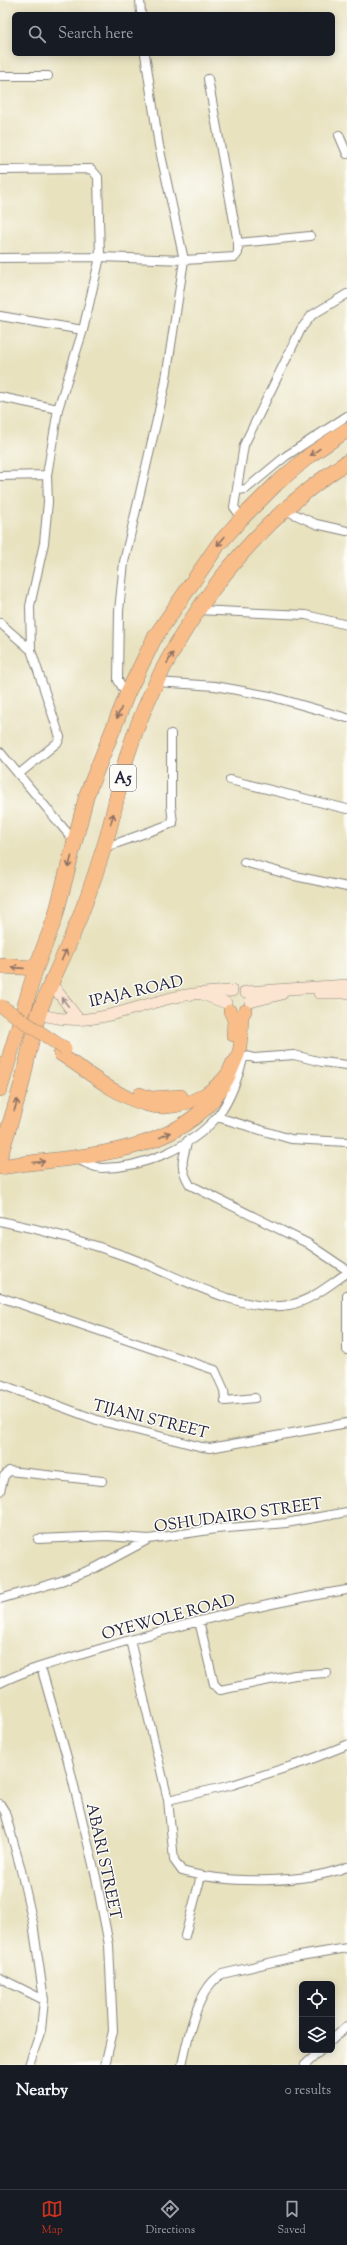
<!DOCTYPE html>
<html lang="en">
<head>
<meta charset="utf-8">
<style>
  :root { --surface:#171b24; --page:#242831; --text:#f1f3f6; --muted:#9ea1a6; --line:#363941; --accent:#c8321e }
  body { margin:0; font-family:"Sorts Mill Goudy",serif; background:var(--page); color:var(--text) }
  .controls { position:absolute; right:12px; bottom:12px; display:grid; overflow:hidden; border-radius:6px; box-shadow:0 2px 10px #0003 }
  .controls button { width:36px; height:36px; display:grid; place-items:center; padding:0; border:0; border-bottom:1px solid var(--line); background:var(--surface); color:var(--text); font:20px sans-serif }
  .list { margin:0; padding:0; list-style:none }
  h2 { display:flex; justify-content:space-between; align-items:center; height:52px; margin:0; padding:0 16px; font-size:17px }
  h2 small { font-size:13px; font-weight:400; color:var(--muted) }
  .icon { flex:none; width:22px; height:22px; fill:none; stroke:currentColor; stroke-width:2; stroke-linecap:round; stroke-linejoin:round }
  .map { position:relative; flex:none; width:347px; height:2065px; overflow:hidden }
  .search { position:absolute; background:var(--surface); box-shadow:0 2px 10px #0003; left:12px; right:12px; top:12px; height:44px; display:flex; align-items:center; gap:10px; box-sizing:border-box; padding:0 14px; border-radius:6px; color:var(--muted); font-size:15px }
  .sheet { height:124px; background:var(--surface) }
  nav { display:flex; justify-content:space-around; align-items:center; box-sizing:border-box; height:56px; border-top:1px solid var(--line); background:var(--surface); font-size:11px; color:var(--muted) }
  nav a { display:grid; justify-items:center; gap:2px }
  nav .on { color:var(--accent) }
  .map>svg:first-child { display:block }
  .lines { fill:none; stroke-linecap:round; stroke-linejoin:round }
  .street-casing { stroke:#85827d; stroke-width:10 }
  .secondary-casing { stroke:#85827d; stroke-width:12 }
  .primary-casing { stroke:#85827d; stroke-width:14 }
  .highway-casing { stroke:#85827d; stroke-width:16 }
  .street { stroke:#fff; stroke-width:8 }
  .secondary { stroke:#fce5d0; stroke-width:11 }
  .primary { stroke:#f8bd89; stroke-width:13 }
  .highway { stroke:#f8bd89; stroke-width:15 }
  .primary-bridge-casing { stroke:#85827d; stroke-width:14; stroke-linecap:butt }
  .primary-bridge { stroke:#f8bd89; stroke-width:13 }
  .oneway { stroke:#8d7062 }
  .oneway2 { stroke:#9a8d8d }
  .labels { text-anchor:middle; stroke-width:3; stroke-linejoin:round; paint-order:stroke }
  .shield { fill:#fdfcf7; stroke:#646373; stroke-width:1 }
  .shield-label { font-size:15px; font-weight:bold; fill:#22223b }
  .street-label { font-size:16px; fill:#22223b; stroke:#fdfcf7 }
</style>
</head>
<body>
<div class="map">
<svg width="347" height="2065" viewBox="0 0 347 2065">
  <rect width="100%" height="100%" fill="#fdfcf7"/>
  <filter id="ink" filterUnits="userSpaceOnUse"><feTurbulence type="fractalNoise" baseFrequency=".025" numOctaves="2"/><feDisplacementMap in="SourceGraphic" scale="8" xChannelSelector="R" yChannelSelector="G"/><feConvolveMatrix kernelMatrix="1 2 1 2 8 2 1 2 1" color-interpolation-filters="sRGB"/></filter>
  <filter id="wash" filterUnits="userSpaceOnUse"><feTurbulence type="fractalNoise" baseFrequency=".012" numOctaves="4" result="noise"/><feDisplacementMap in="SourceGraphic" scale="16" xChannelSelector="R" yChannelSelector="G"/><feGaussianBlur stdDeviation="0.9" result="paint"/><feColorMatrix in="noise" values="0 0 0 0 0 0 0 0 0 0 0 0 0 0 0 0 0 1.4 0 .05"/><feComposite in="paint" operator="in"/></filter>
  <g filter="url(#wash)">
    <rect width="100%" height="100%" fill="#e8e2bf"/>
  </g>
  <g filter="url(#ink)">
    <g class="lines">
      <g class="street-casing">
        <path id="street" d="M140,0L141,14
          M0,76H48
          M339,135L347,154
          M0,170L91,169L98,177L100,257L83,330L58,409L47,475L48,502L44,543L30,606L31,650
          M238,243L310,236
          M0,258L100,257L184,260L235,257L238,253V243L208,79
          M0,316L83,330
          M0,397L58,409
          M0,476L47,475
          M238,490L246,489L286,456L347,416
          M285,510L316,524L347,531
          M242,518L234,507L244,445L301,329L312,315L347,294
          M197,610L306,615L347,625
          M0,623L31,650L60,737L58,742L19,774
          M157,682L215,686L270,696L347,718
          M128,692L122,687L118,680L119,611L124,562L165,385L184,260L159,146L145,54
          M0,752L75,842
          M230,780L347,809
          M104,848L173,823L171,806V734
          M244,862L290,875L347,887
          M239,1054L254,1058L294,1055L322,1062L347,1065
          M217,1117L291,1139L347,1142
          M188,1140C182,1160 179,1167 190,1185L307,1243L347,1270
          M78,1160C85,1162 94,1168 102,1168C142,1168 190,1148 217,1117C231,1100 238,1076 244,1056
          M0,1221C43,1230 87,1242 128,1257C174,1274 240,1314 289,1305C311,1301 329,1285 347,1273
          M347,1295V1350
          M0,1297L215,1370L224,1390L225,1401L255,1398
          M0,1384L97,1420L202,1447L210,1448L347,1423
          M0,1491L4,1476L9,1471L102,1481
          M38,1539L107,1536L149,1539
          M0,1599L61,1581L95,1568L149,1539L216,1529L286,1523L347,1512
          M199,1621L214,1684L220,1690L295,1675L327,1673
          M130,1640L168,1800L174,1860L182,1871C227,1884 303,1884 347,1867
          M41,1667L68,1761L96,1877L109,1945L113,2031L105,2065
          M0,1683C32,1667 68,1659 103,1648C183,1624 264,1603 347,1590
          M168,1800L232,1785L304,1762L347,1745
          M0,1804L5,1812L20,1866L33,1923L44,2000L41,2030L29,2065
          M185,1936L201,1876
          M0,1978L44,2000
          M332,2040L347,2026
          M182,2065C188,2038 197,1988 222,1974L294,1957L347,1948
          M305,2065L321,2050"/>
      </g>
      <g class="secondary-casing">
        <path id="secondary" d="M51,983L79,1020
          M245,992L347,985
          M319,993H347
          M202,994L226,1003
          M250,1002L282,994
          M39,1014C90,1029 122,1010 171,998C191,993 211,992 232,991"/>
      </g>
      <g class="primary-casing">
        <path id="primary" d="M230,1011L234,1020L233,1035
          M60,1054C85,1070 119,1098 147,1105C182,1115 225,1089 238,1055C242,1044 241,1028 242,1016L245,1011
          M140,1094L151,1098L181,1096"/>
      </g>
      <g class="highway-casing">
        <path id="highway" d="M0,966L36,968
          M0,1089L36,968L55,918L87,794L128,692L155,637L218,545L242,518L276,484L310,455L347,430
          M0,1156C8,1131 15,1107 22,1083C27,1060 32,1036 39,1013C48,987 62,962 72,936C84,908 94,879 103,850C114,818 118,785 128,753C166,636 244,529 347,462
          M0,1167C82,1154 199,1158 233,1064"/>
      </g>
      <use href="#street" class="street"/>
      <use href="#secondary" class="secondary"/>
      <use href="#primary" class="primary"/>
      <use href="#highway" class="highway"/>
      <g class="primary-bridge-casing">
        <path id="primary-bridge" d="M1,1006L65,1049"/>
      </g>
      <use href="#primary-bridge" class="primary-bridge"/>
    </g>
    <defs><path id="oneway-shaft" d="M-6 0H5M1.5-3L5.5 0L1.5 3" fill="none" stroke-width="1.6" stroke-linecap="round" stroke-linejoin="round"/></defs>
    <g class="oneway">
      <use href="#oneway-shaft" transform="translate(315 452) rotate(145)"/>
      <use href="#oneway-shaft" transform="translate(221 541) rotate(131)"/>
      <use href="#oneway-shaft" transform="translate(170 658) rotate(-61)"/>
      <use href="#oneway-shaft" transform="translate(119 713) rotate(113)"/>
      <use href="#oneway-shaft" transform="translate(112 819) rotate(-74)"/>
      <use href="#oneway-shaft" transform="translate(70 862) rotate(105)"/>
      <use href="#oneway-shaft" transform="translate(64 955) rotate(-66)"/>
      <use href="#oneway-shaft" transform="translate(18 968) rotate(-176)"/>
      <use href="#oneway-shaft" transform="translate(16 1105) rotate(-73)"/>
      <use href="#oneway-shaft" transform="translate(165 1135) rotate(-26)"/>
      <use href="#oneway-shaft" transform="translate(39 1162) rotate(-6)"/>
    </g>
    <use class="oneway2" href="#oneway-shaft" transform="translate(65 1002) rotate(-128)"/>
  </g>
  <g class="labels">
    <rect class="shield" x="110" y="765" width="26" height="26" rx="3"/>
    <g class="shield-label">
      <text x="123" y="783">A5</text>
    </g>
    <g class="street-label">
      <text transform="translate(136 990) rotate(-13)" y="6">IPAJA ROAD</text>
      <text transform="translate(151 1418) rotate(14)" y="6">TIJANI STREET</text>
      <text transform="translate(238 1514) rotate(-8)" y="6">OSHUDAIRO STREET</text>
      <text transform="translate(168 1616) rotate(-15)" y="6">OYEWOLE ROAD</text>
      <text transform="translate(105 1861) rotate(78)" y="6">ABARI STREET</text>
    </g>
  </g>
</svg>
<div class="controls">
<button><svg class="icon" aria-label="locate" viewBox="0 0 24 24"><circle cx="12" cy="12" r="6"/><path d="M12 2v4M12 18v4M2 12h4M18 12h4"/></svg></button>
<button><svg class="icon" aria-label="layers" viewBox="0 0 24 24"><path d="M12 4l9 5-9 5-9-5zM3 14l9 5 9-5"/></svg></button>
</div>
<div class="search"><svg class="icon" aria-label="search" viewBox="0 0 24 24"><circle cx="10" cy="10" r="6"/><path d="M15 15l6 6"/></svg>Search here</div>
</div>
<section class="sheet">
<h2>Nearby<small>0 results</small></h2>
<ul class="list">
</ul>
</section>
<nav>
<a class="on"><svg class="icon" aria-label="map" viewBox="0 0 24 24"><path d="M3 6l6-2 6 2 6-2v14l-6 2-6-2-6 2zM9 4v14M15 6v14"/></svg>Map</a>
<a><svg class="icon" aria-label="directions" viewBox="0 0 24 24"><path d="M12 3l9 9-9 9-9-9zM9 14v-3h6M13 9l2 2-2 2"/></svg>Directions</a>
<a><svg class="icon" aria-label="saved" viewBox="0 0 24 24"><path d="M7 4h10v16l-5-4-5 4z"/></svg>Saved</a>
</nav>
</body>
</html>
